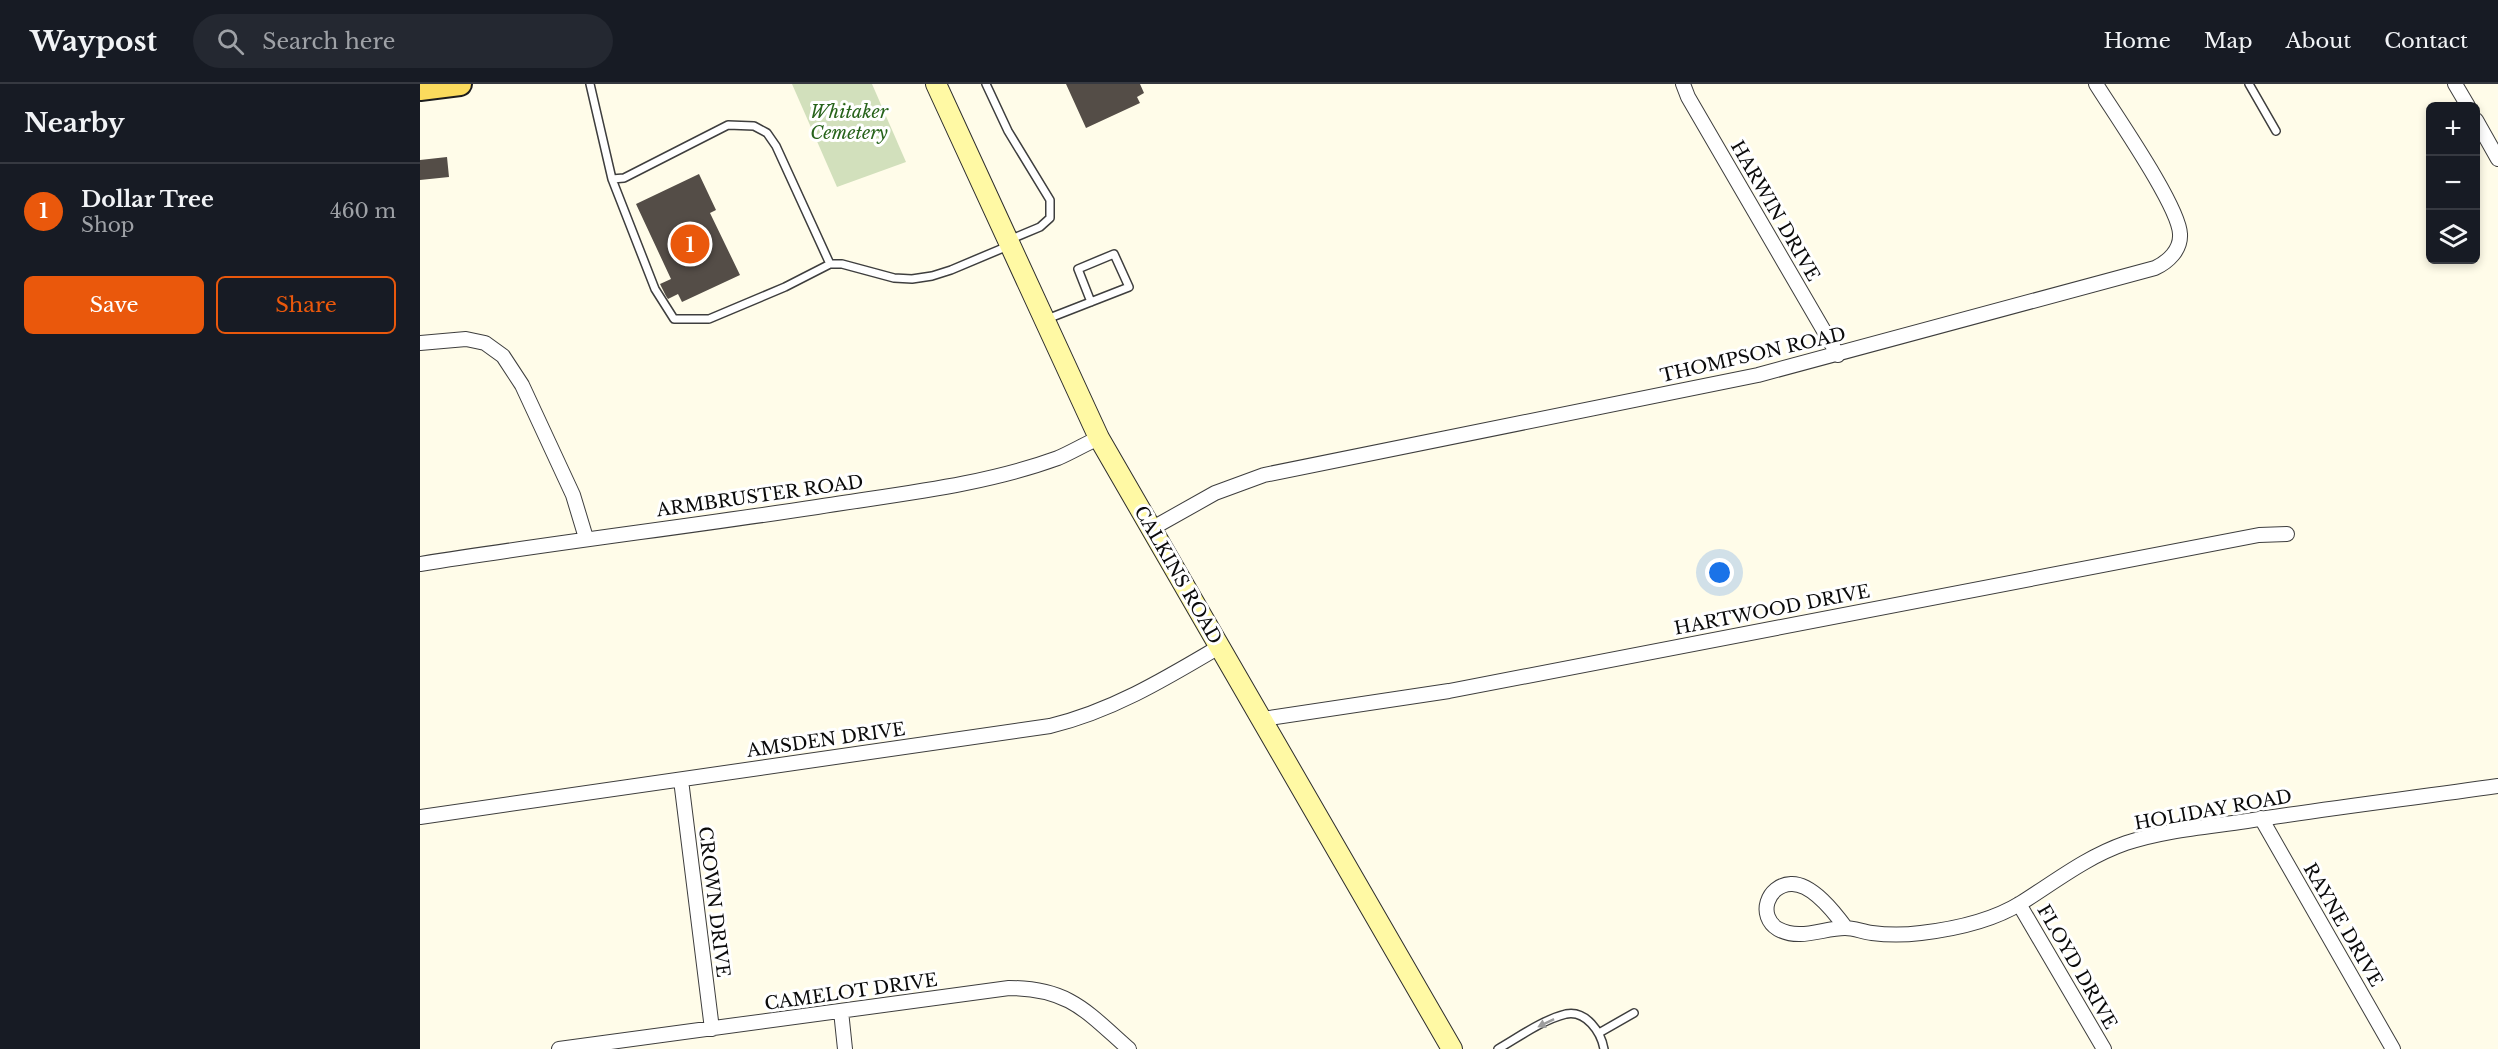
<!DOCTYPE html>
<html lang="en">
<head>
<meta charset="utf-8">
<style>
  :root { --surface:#171b24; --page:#242831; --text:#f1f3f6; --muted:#9ea1a6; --line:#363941; --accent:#ea580c }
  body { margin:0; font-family:"Libre Baskerville",serif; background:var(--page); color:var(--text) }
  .controls { position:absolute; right:18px; top:18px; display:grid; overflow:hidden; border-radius:9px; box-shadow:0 3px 9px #0003 }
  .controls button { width:54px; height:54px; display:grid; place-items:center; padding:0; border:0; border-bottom:2px solid var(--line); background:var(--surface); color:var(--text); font:30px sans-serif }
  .you { position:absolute; left:1300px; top:489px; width:21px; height:21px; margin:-15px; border:4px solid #fff; border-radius:50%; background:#1a73e8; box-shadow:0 0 0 9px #1a73e833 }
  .badge { display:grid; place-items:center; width:39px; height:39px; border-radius:50%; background:var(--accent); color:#fff; font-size:20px; font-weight:700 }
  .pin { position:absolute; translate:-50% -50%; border:3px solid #fff; box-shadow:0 2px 6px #0006 }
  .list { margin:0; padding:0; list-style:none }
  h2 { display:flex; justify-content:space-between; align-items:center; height:78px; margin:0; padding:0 24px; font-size:26px }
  h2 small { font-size:20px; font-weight:400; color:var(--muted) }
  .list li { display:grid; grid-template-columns:39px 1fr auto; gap:18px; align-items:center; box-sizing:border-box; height:96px; padding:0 24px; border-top:2px solid var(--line) }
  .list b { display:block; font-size:22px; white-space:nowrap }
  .list p { margin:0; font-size:20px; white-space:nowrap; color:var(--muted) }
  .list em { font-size:20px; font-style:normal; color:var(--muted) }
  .actions { display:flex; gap:12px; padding:18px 24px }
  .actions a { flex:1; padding:14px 0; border:2px solid var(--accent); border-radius:9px; text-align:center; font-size:21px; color:var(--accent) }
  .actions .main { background:var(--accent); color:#fff }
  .icon { flex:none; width:33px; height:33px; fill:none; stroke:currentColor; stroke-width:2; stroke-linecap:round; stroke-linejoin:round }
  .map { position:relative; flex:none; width:2078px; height:965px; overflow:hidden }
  header { display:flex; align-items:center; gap:36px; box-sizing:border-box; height:84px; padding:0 30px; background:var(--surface); border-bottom:2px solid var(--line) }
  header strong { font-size:28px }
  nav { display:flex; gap:33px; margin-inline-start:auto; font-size:21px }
  .search { width:420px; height:54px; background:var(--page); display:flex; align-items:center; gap:15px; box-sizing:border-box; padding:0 21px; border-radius:33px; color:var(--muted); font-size:22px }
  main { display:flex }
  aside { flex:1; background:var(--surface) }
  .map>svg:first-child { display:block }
  .cemetery { fill:#d2e0bc }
  .building { fill:#544d47 }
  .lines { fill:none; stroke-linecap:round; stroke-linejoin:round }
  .lane-casing { stroke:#3e3e3e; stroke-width:10 }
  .street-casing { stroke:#3e3e3e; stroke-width:16 }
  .secondary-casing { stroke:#2d2d2d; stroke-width:22 }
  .primary-casing { stroke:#1c1c1c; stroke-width:26 }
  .lane { stroke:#fff; stroke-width:7 }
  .street { stroke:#fff; stroke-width:14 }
  .secondary { stroke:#fff9a4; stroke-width:20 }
  .primary { stroke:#fbdb5d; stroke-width:22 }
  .oneway { fill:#9d9d9d }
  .labels { text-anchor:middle; stroke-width:6; stroke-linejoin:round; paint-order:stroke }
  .park-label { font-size:18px; font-style:italic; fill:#27631b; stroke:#fff }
  .street-label { font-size:18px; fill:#0b0b0b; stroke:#fff }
</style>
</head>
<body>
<header>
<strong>Waypost</strong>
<div class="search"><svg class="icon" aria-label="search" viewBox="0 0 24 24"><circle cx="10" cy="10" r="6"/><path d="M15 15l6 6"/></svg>Search here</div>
<nav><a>Home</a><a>Map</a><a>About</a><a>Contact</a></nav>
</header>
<main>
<aside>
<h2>Nearby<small></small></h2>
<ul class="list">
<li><span class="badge">1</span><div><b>Dollar Tree</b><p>Shop</p></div><em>460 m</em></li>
</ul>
<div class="actions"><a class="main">Save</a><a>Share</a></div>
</aside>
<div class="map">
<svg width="2078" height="965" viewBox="0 0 2078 965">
  <rect width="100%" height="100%" fill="#fffce9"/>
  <path class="cemetery" d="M372,0H452L486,78L417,103Z"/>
  <path class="building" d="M646,0H720L724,9L717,13L720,19L666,44Z
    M27,73L29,93L0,96V76Z
    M279,90L296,126L290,129L320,191L262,218L258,210L248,215L246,212L240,200L251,195L216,120Z"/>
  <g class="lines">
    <g class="lane-casing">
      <path id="lane" d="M170,0L192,95L204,94L308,41L334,42L347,49L356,62L410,180
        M566,0L588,47L630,116V134L620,143L589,156
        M1829,0L1856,47
        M192,95L235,205L254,235H289L365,203L410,180H422L474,194L492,195L512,192L531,186L588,162
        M627,235L709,203L694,170L658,185L671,218
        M1179,949L1214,929
        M1078,965C1099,953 1122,936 1146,930C1166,926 1181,948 1184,965"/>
    </g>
    <g class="street-casing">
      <path id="street" d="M1263,0L1268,13L1418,271
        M2035,0L2048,22
        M2056,36L2078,75
        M0,259L46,255L65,259L83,272L102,301L153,411L166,454
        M731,445L795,409L844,391L1338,291L1735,184C1748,178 1761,166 1760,150C1759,122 1694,29 1676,0
        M0,480C132,459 265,443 397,423C477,410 561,402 638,374C652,368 665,360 679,354
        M843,635L1029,607L1839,451L1867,450
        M261,696L292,945
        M0,733L630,642C692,627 745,595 799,563
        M1841,734L1973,965
        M1599,820L1684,965
        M1426,844C1415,829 1392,799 1371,800C1347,801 1337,832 1358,845C1380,857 1403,844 1425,844C1434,844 1443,848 1452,849C1467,851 1485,851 1501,849C1535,845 1572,837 1601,819C1636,797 1666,773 1706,759C1745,746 1787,743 1827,737C1910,724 1994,714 2078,702
        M421,927L425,965
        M139,965L589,904C649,904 667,928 709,965"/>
    </g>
    <g class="secondary-casing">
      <path id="secondary" d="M516,0L679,354L1032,965"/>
    </g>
    <g class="primary-casing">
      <path id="primary" d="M0,5L40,0"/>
    </g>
    <use href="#lane" class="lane"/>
    <use href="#street" class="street"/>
    <use href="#secondary" class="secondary"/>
    <use href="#primary" class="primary"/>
  </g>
  <defs><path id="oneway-solid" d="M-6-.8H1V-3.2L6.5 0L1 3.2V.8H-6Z" transform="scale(1.5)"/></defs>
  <use class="oneway" href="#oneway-solid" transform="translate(1126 939) rotate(154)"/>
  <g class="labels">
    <g class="park-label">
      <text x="429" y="34">Whitaker<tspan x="429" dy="21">Cemetery</tspan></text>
    </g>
    <g class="street-label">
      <text transform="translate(1355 127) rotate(60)" y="6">HARWIN DRIVE</text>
      <text transform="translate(1333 271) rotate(-13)" y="6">THOMPSON ROAD</text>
      <text transform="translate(340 412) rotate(-8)" y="6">ARMBRUSTER ROAD</text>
      <text transform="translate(758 491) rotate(60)" y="6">CALKINS ROAD</text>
      <text transform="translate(1352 526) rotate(-11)" y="6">HARTWOOD DRIVE</text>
      <text transform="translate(406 656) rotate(-8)" y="6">AMSDEN DRIVE</text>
      <text transform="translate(1793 726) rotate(-10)" y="6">HOLIDAY ROAD</text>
      <text transform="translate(294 818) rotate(83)" y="6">CROWN DRIVE</text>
      <text transform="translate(1923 841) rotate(60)" y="6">RAYNE DRIVE</text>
      <text transform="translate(1657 883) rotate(60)" y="6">FLOYD DRIVE</text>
      <text transform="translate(431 908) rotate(-8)" y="6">CAMELOT DRIVE</text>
    </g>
  </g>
</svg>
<div class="controls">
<button>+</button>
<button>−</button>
<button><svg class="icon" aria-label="layers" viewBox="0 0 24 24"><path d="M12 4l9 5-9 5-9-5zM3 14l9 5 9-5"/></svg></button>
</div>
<div class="you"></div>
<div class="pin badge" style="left:270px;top:160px">1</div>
</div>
</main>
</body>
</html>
